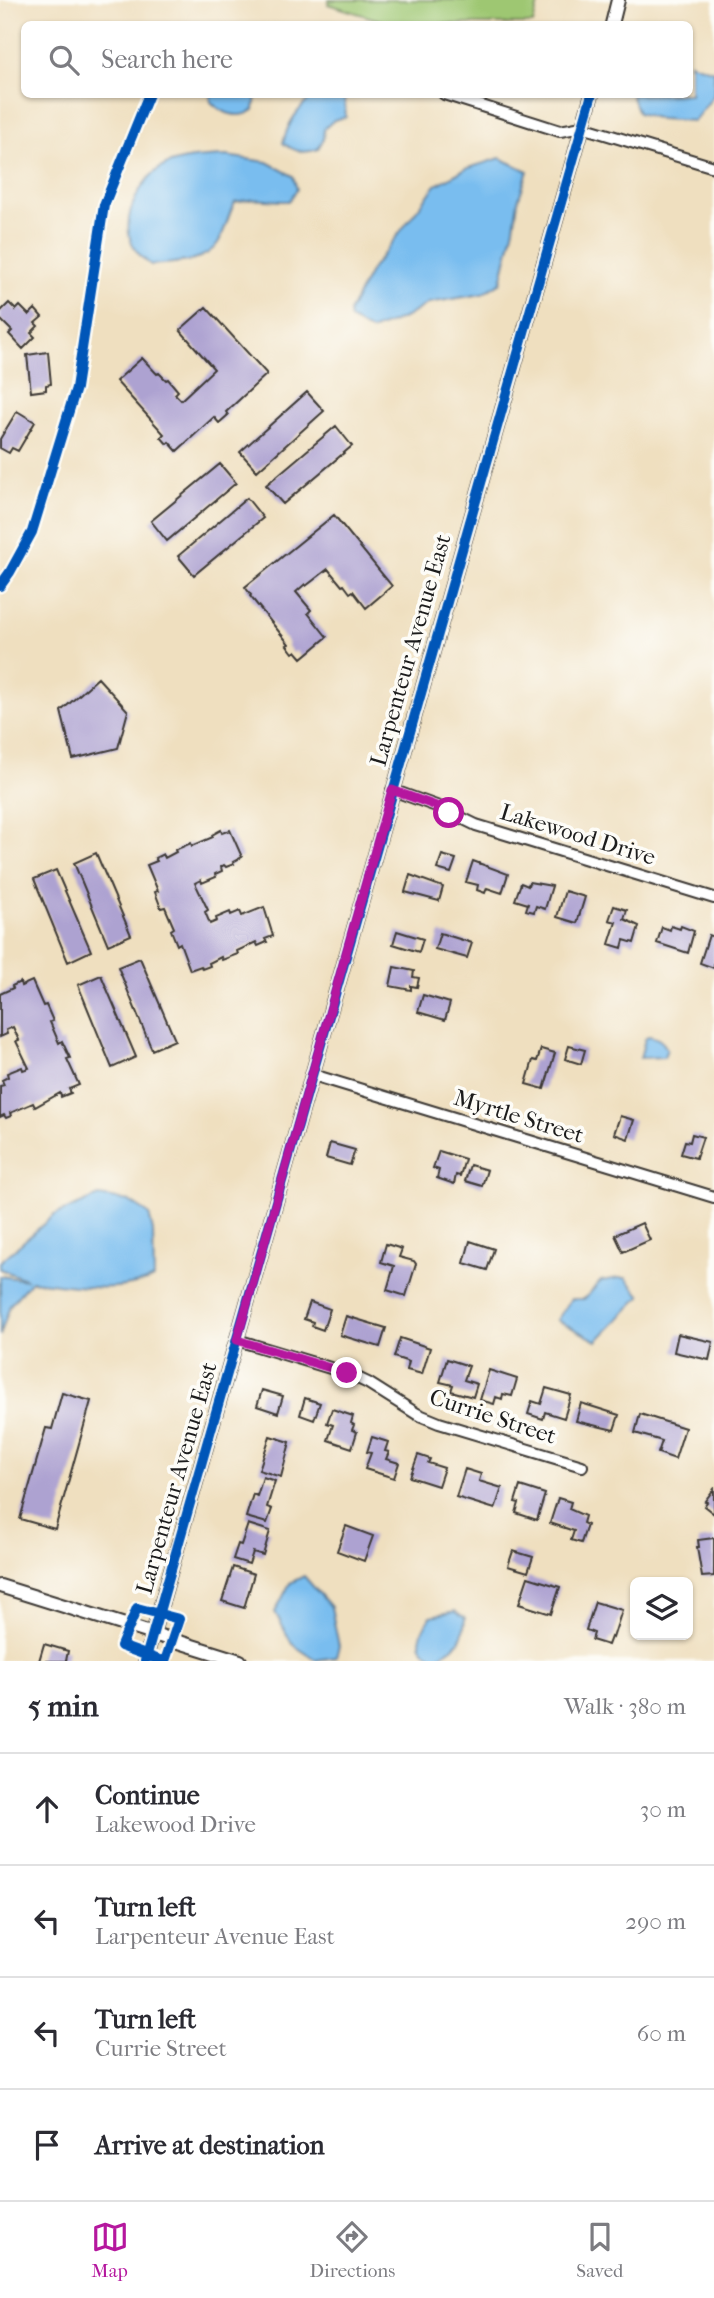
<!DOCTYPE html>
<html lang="en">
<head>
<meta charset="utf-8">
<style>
  :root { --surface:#fff; --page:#f2f2f3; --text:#2b2b33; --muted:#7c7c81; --line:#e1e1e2; --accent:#b5179e }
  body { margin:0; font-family:"IM FELL French Canon",serif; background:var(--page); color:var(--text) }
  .controls { position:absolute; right:21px; bottom:21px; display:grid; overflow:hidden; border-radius:10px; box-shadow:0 2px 5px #0004 }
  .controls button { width:63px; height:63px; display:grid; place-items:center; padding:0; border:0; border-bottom:2px solid var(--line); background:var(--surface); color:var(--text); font:35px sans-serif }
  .stop { position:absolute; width:21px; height:21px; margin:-16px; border:5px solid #b5179e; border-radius:50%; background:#fff }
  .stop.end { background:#b5179e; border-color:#fff; box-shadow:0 2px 7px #0008 }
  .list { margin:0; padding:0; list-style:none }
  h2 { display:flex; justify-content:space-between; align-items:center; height:91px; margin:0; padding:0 28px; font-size:30px }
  h2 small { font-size:23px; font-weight:400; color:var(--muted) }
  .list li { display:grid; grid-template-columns:46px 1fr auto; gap:21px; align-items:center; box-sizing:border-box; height:112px; padding:0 28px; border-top:2px solid var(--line) }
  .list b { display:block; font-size:26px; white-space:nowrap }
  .list p { margin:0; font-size:23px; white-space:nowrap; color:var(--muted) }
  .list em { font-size:23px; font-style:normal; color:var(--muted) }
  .icon { flex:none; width:38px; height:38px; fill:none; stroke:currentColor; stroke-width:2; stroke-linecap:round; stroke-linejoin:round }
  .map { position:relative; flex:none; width:714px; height:1661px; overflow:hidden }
  .search { position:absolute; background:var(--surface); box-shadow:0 2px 5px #0004; left:21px; right:21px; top:21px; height:77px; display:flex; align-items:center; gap:18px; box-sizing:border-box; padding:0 24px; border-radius:10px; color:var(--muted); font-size:26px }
  .sheet { height:539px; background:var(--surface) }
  nav { display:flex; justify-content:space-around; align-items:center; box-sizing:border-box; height:98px; border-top:2px solid var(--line); background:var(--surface); font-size:19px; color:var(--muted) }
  nav a { display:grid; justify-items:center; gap:4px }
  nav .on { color:var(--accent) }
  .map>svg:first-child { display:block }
  .green { fill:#9ec772; stroke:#5d7247; stroke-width:2 }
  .water { fill:#79bdef; stroke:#4a6c86; stroke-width:2 }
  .building { fill:#ada2d1 }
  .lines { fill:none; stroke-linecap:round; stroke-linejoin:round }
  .minor-casing { stroke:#3c3934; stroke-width:14 }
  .tertiary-casing { stroke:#3c3934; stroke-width:16 }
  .minor { stroke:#fff; stroke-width:10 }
  .tertiary { stroke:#fff; stroke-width:12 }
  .cycleway-casing { stroke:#fdfcf7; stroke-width:15 }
  .cycleway { stroke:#0057b8; stroke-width:10 }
  .route { stroke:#b5179e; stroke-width:9 }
  .labels { text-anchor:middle; stroke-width:7; stroke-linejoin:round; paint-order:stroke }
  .street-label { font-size:23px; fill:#1c1c1c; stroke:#fdfcf7 }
</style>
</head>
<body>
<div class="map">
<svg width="714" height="1661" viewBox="0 0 714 1661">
  <rect width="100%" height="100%" fill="#fdfcf7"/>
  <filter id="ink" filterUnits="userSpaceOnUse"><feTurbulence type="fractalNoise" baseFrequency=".0143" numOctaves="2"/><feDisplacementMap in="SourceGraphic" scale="14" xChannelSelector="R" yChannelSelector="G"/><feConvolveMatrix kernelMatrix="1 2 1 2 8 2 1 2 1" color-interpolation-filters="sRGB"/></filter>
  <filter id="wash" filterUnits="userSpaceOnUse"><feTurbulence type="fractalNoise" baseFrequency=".00686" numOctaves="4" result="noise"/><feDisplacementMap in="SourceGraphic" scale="28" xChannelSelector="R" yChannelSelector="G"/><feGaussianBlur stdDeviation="1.57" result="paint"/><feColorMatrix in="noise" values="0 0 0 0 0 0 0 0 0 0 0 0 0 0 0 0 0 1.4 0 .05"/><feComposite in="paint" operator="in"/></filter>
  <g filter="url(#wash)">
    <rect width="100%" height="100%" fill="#efdfbf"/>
    <path class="green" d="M329,0H539L533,24H392L328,4Z"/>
    <path class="water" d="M690,63L714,71V95L694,121L660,119L638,113L631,95L690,94Z
      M210,95H256L254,110C239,120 223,114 211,102Z
      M314,95H344L346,117L334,120L324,129L323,140L318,149C304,154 295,152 283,143C288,122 298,109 314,95Z
      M226,156L267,162L293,176L297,189L289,201C267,201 257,197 235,202C228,215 225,232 218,243C205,263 173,263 151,265C141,258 132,247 129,234C125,210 143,176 166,165C184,157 206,157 226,156Z
      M500,158L528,171L518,201L514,228L501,282L482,294L429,303L406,317L371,331L350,319L349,312L371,270L436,185L465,169Z
      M649,1036C658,1037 663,1041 667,1049L664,1057L640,1058L645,1039Z
      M99,1196L129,1201L149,1214L153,1231L154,1278C115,1295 72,1285 31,1281L10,1305L0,1336V1276L27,1280L0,1269V1262L54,1215Z
      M619,1278H626L641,1296L597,1341L557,1320L571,1299H584L601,1281Z
      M304,1576L331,1607L339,1646L336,1657L316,1660L292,1644L275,1612L290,1583Z
      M455,1611L465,1618C463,1644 458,1645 437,1657C410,1649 421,1632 431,1616Z"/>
    <g id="blocks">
      <path class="building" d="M9,303L16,310L20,306L29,315L35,309L42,317L35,323L38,326L31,333L35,337L23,349L9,334L12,331L0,319V312Z
        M206,307L267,374L226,412L228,415L219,423L214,417L177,451L169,442L167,444L161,437L164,434L116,381L142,358L157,374L159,373L166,380L168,379L178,391L175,394L181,400L214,369L180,330Z
        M48,352L51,384L46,385V390L31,392L27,355Z
        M307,392L324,411L257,471L240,452Z
        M17,411L35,422L18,451L12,448L9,453L0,448V439Z
        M336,426L352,446L283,504L266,485Z
        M220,464L236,483L167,541L151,521Z
        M247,498L263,518L194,575L178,556Z
        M334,515L392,586L366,608L353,591L350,593L344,585L342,586L328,569L306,586L305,584L296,592L311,610L308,613L327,637L302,658L296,651L293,653L287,645L289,644L250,596L251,595L245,587Z
        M98,678L128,711L118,748L73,759L61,711Z
        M221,830L222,833L230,830L242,857L233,862L234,864L226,867L224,865L221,867L222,871L215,874L216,877L202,883L201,880L195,883L208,910L205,912L210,924L217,921L216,918L230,912L231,915L240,911L242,916L264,907L273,936L265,939L267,942L258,946L256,942L237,951L238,954L222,960L221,957L209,963L210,966L202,969L201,966L190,970L180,943L177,945L171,930L174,928L165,907L161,908L155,892L158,891L147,865L157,861L155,858L163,854L165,858L176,852L175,850L191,843L192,846L213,837L212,835Z
        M96,853L131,935L108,945L74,863Z
        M442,855L456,859L451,873L437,869Z
        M473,861L508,874L502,893L487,888L485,893L477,890L478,885L466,882Z
        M56,870L91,951L68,962L34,879Z
        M410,875L443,887L439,901L405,892Z
        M529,882L552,886L545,909L536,906L534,912L526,910L528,904L515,900L521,883L528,886Z
        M565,891L585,897L577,923L557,917Z
        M614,906L627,910L624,919L639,926L634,943L624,940L622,948L609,944L616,922L609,920Z
        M671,926L680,929L681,926L694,931L688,953L657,943L662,927L670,930Z
        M397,931L423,939L419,952L393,944Z
        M440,933L472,943L467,958L435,949Z
        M709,935L714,937V968L700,963Z
        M140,958L175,1040L152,1050L118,967Z
        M394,967L414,971L413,977L419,978L417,987L411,986V990L390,986Z
        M101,975L136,1057L112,1068L78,985Z
        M32,981L43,1006L46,1005L53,1021L50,1022L59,1043L62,1041L70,1058L67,1059L79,1085L69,1089L71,1093L61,1097L60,1093L35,1107L33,1103L10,1113L11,1116L6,1118L4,1115L0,1117V1086L4,1085L2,1080L8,1077L7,1073L22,1067L23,1070L29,1068L16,1041L19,1040L13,1027L6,1030L7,1034L0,1037V994L13,988L12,986L20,982L21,986Z
        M423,995L450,1003L445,1020L418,1012Z
        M569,1046L585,1050L581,1064L565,1059Z
        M541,1049L555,1053L544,1089L526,1084L533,1060L537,1061Z
        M620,1116L634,1120L628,1139L614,1134Z
        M692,1134L703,1137L696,1158L681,1154L685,1141L690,1142Z
        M330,1143L355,1150L350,1165L326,1158Z
        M439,1151L465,1159L460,1176L456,1175L454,1184L437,1178L439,1170L433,1168Z
        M470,1165L487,1170L482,1186L465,1181Z
        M642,1223L650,1240L623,1252L615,1235Z
        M470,1241L494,1249L487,1270L464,1263Z
        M386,1244L402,1249L399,1257L414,1261L416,1264L406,1296L387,1290L394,1266L381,1262Z
        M310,1302L330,1309L323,1330L312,1326L313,1322L304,1319Z
        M346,1316L386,1328L380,1347L340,1335Z
        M678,1334L713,1342L709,1360L674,1352Z
        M400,1338L430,1348L422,1374L407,1370L409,1362L394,1357Z
        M447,1359L469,1366L464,1380L477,1384L473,1397L451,1391L453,1385L440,1382Z
        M489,1370L517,1379L512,1396L503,1394L502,1399L496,1397L494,1404L480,1400Z
        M546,1388L571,1395L564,1418L545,1412L543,1419L528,1414L532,1401L541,1404Z
        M262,1390L283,1396L278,1413L257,1406Z
        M62,1393L91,1401L55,1529L20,1519L46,1428L52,1429Z
        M305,1398L320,1403L314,1420L300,1415Z
        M581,1403L619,1415L614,1430L576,1421Z
        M332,1409L353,1416L351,1423L354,1425L352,1430L357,1432L352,1448L328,1440L333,1425L327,1423Z
        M640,1414L685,1428L675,1459L658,1453L662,1441L635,1433Z
        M270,1436L290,1442L281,1477L259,1470Z
        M372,1437L388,1442L385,1451L389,1452L386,1459L399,1463L394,1478L365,1469L371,1453L367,1452Z
        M418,1455L430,1459L428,1463L444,1468L438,1486L410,1477Z
        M465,1469L481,1474L479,1481L502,1488L495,1509L456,1497Z
        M263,1477L275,1481L267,1507L272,1509L267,1523L246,1517L253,1494L257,1496Z
        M520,1486L545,1494L537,1520L516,1513L519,1503L515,1502Z
        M714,1489V1514L704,1506L707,1502L705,1501Z
        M558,1498L571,1502L569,1509L585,1516L583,1523L587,1525L581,1543L571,1540L574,1531L550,1523Z
        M248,1524L270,1531L263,1555L253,1552L249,1564L233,1559L238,1544L241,1545Z
        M346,1526L373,1536L364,1561L337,1551Z
        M714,1538V1576L702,1577L697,1547H699L698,1540Z
        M513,1551L533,1557L528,1572L508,1566Z
        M233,1567L254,1574L244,1608L222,1601Z
        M528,1577L560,1587L551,1614L519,1604Z
        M595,1602L622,1610L613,1638L611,1637L608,1645L592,1640L594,1633L586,1630Z
        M44,1644L68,1651L66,1661H39Z"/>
    </g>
  </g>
  <g filter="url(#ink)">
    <use href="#blocks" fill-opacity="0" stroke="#3c3934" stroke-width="2"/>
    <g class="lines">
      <g class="minor-casing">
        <path id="minor" d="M444,94L560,131L582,127L714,167
          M392,790L439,807L476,825L714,898
          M313,1075L714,1197
          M237,1340L347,1373L368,1383L417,1414L439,1423L582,1466"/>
      </g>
      <g class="tertiary-casing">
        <path id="tertiary" d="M612,24L618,0
          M0,1586L240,1661
          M145,1661L592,94"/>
      </g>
      <use href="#minor" class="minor"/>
      <use href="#tertiary" class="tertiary"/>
      <g class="cycleway-casing">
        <path id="cycleway" d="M0,586L10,572L32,532L76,388L104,205L149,94
          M145,1661L592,94
          M162,1661L121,1646L137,1608L179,1619L165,1661"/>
      </g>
      <use href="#cycleway" class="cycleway"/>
    </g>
  </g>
  <g class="lines" filter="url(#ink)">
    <path class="route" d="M347,1373L237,1340L392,790L439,807L449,813"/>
  </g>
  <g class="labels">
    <g class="street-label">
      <text transform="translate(410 650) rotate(-74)" y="8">Larpenteur Avenue East</text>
      <text transform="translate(578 834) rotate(17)" y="8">Lakewood Drive</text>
      <text transform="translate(519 1116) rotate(17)" y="8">Myrtle Street</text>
      <text transform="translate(493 1416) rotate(18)" y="8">Currie Street</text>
      <text transform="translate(176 1478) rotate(-74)" y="8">Larpenteur Avenue East</text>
    </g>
  </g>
</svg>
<div class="controls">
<button><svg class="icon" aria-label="layers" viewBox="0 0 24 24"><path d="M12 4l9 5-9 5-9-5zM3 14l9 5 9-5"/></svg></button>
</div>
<div class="stop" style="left:449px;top:813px"></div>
<div class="stop end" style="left:347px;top:1373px"></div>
<div class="search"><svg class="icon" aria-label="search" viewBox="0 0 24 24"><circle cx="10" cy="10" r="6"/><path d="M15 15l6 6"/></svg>Search here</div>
</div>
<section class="sheet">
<h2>5 min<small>Walk · 380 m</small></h2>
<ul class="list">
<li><svg class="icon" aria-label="ahead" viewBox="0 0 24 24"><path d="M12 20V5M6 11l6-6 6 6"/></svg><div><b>Continue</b><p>Lakewood Drive</p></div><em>30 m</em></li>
<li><svg class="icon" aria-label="left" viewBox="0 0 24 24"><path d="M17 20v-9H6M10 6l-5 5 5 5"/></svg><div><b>Turn left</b><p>Larpenteur Avenue East</p></div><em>290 m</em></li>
<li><svg class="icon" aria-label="left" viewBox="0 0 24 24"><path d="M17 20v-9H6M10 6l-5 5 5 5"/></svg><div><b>Turn left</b><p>Currie Street</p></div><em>60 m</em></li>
<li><svg class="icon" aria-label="arrive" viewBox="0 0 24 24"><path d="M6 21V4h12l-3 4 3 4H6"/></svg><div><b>Arrive at destination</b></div></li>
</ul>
</section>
<nav>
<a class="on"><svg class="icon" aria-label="map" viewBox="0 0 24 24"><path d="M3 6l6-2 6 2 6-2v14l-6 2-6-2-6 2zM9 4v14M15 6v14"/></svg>Map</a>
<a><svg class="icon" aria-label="directions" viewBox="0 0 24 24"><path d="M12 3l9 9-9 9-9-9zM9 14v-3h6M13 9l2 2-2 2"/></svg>Directions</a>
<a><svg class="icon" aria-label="saved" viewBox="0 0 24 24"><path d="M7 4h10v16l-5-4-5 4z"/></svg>Saved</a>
</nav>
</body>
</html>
